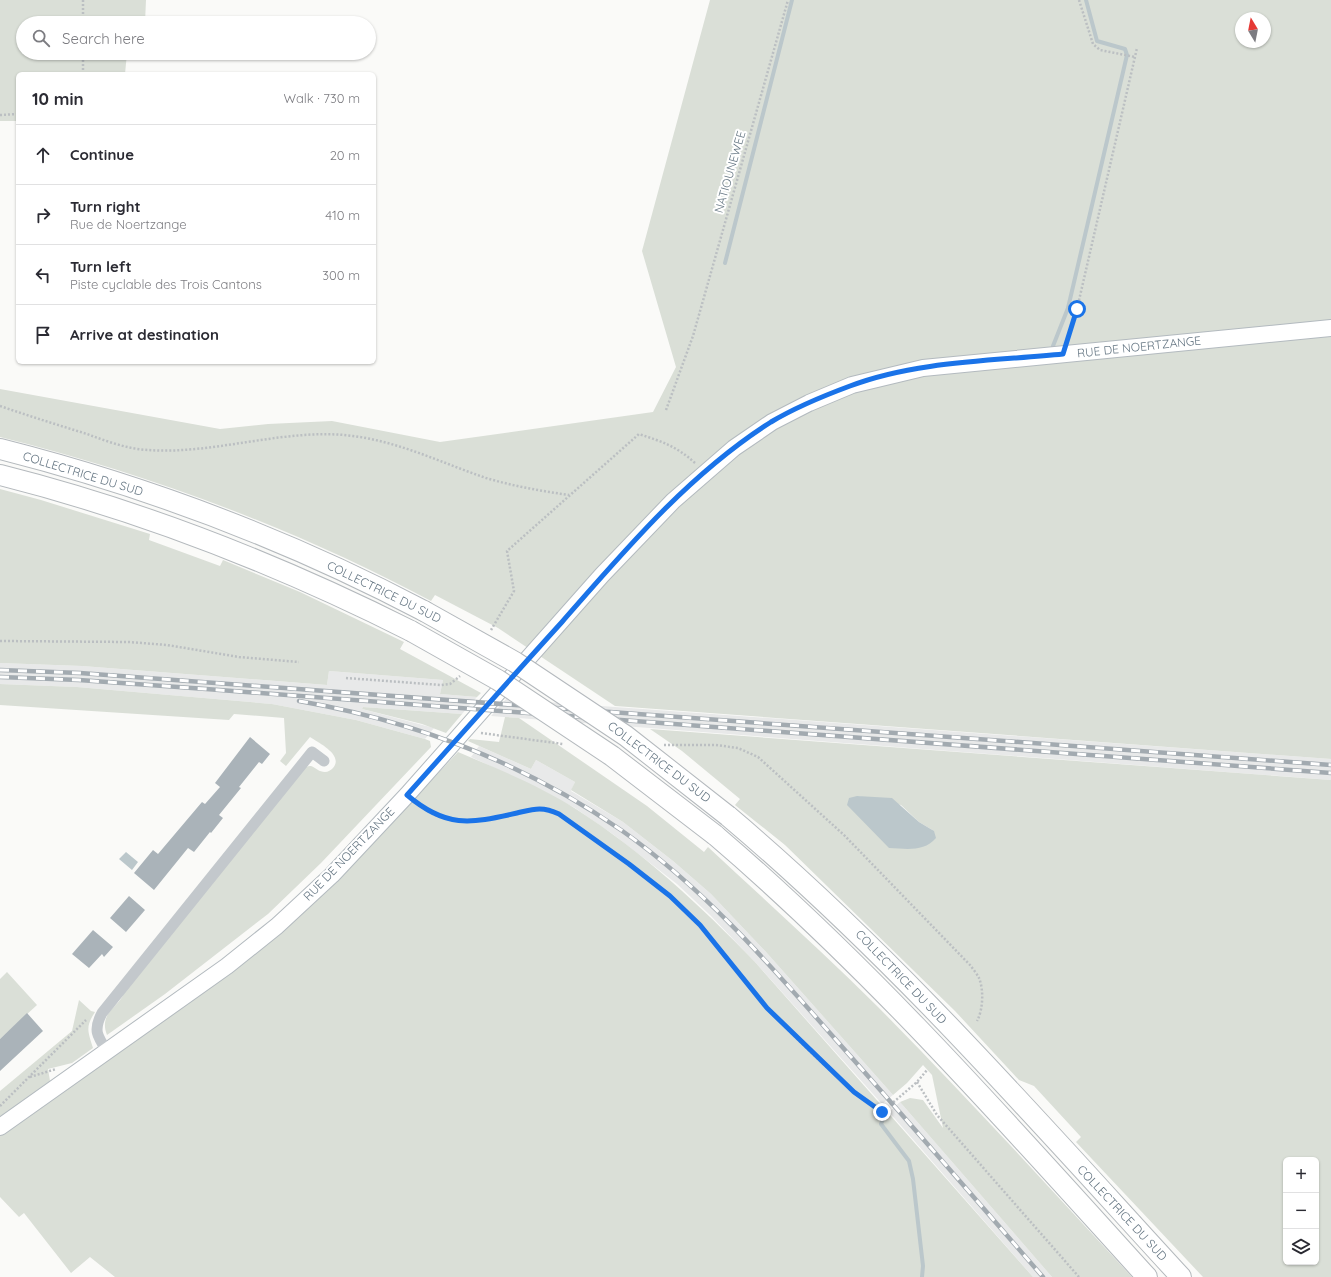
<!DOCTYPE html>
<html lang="en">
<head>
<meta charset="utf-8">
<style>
  :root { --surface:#fff; --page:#f2f2f3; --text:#2b2b33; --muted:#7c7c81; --line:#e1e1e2 }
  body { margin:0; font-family:Quicksand,sans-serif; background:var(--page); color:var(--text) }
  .controls { position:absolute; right:12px; bottom:12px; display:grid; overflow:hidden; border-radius:6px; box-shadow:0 1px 3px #0004 }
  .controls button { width:36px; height:36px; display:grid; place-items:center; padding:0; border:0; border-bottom:1px solid var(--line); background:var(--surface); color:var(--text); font:20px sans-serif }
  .compass { position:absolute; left:1235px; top:12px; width:36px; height:36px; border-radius:50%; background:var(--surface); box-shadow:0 1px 3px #0004; rotate:350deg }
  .stop { position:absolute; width:12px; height:12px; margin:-9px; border:3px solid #1a73e8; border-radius:50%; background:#fff }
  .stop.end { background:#1a73e8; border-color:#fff; box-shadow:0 1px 4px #0008 }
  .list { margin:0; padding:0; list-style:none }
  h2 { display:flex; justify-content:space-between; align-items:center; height:52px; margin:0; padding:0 16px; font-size:17px }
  h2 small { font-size:13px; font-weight:400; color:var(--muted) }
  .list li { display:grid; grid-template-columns:26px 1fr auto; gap:12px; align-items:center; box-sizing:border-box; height:60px; padding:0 16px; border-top:1px solid var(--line) }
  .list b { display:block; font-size:15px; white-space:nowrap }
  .list p { margin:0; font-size:13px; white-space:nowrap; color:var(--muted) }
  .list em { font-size:13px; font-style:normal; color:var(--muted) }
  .icon { flex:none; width:22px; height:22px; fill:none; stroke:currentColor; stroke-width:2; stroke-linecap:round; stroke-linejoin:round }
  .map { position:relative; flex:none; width:1331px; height:1277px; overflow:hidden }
  .search { position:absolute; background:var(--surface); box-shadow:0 1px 3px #0004; left:16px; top:16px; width:360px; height:44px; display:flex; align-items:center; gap:10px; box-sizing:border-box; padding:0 14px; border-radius:22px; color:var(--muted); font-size:15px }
  .panel { position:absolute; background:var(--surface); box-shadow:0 1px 3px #0004; left:16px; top:72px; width:360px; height:292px; border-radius:6px }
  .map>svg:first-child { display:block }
  .built { fill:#e8e9e9 }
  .green { fill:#dadfd7; fill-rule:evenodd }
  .water { fill:#bbc7cb }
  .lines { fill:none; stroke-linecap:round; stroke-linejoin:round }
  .stream { stroke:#bbc7cb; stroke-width:4 }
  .building { fill:#aab3b9 }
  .secondary-casing { stroke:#b3babf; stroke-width:18 }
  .motorway-casing { stroke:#b4b9bd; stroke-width:22 }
  .path { stroke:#bbbfc2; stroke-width:2.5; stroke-dasharray:2 2; stroke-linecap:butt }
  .minor { stroke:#c3c8cc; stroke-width:11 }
  .secondary { stroke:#fff; stroke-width:16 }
  .motorway { stroke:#fff; stroke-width:20 }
  .rail-casing { stroke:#a2aab0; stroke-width:4.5 }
  .rail { stroke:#fff; stroke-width:3; stroke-dasharray:9; stroke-linecap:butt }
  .motorway-bridge-casing { stroke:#b4b9bd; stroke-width:22; stroke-linecap:butt }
  .motorway-bridge { stroke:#fff; stroke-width:20 }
  .route { stroke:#1a73e8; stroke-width:5 }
  .labels { text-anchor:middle; stroke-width:4; stroke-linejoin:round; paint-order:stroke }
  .street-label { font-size:12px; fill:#657683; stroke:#fff }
</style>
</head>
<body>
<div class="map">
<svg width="1331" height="1277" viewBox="0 0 1331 1277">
  <rect width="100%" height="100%" fill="#fafaf8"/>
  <path class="built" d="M0,663L82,666L327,685L329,671L443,680L440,694L477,697L462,714L363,707L362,709L434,728L425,739L356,720L272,704L77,687L0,684Z
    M506,699L1331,759V780L491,716Z
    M479,746L531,769L536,760L575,782L571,791L623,822L673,861L711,894L766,952L893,1095L882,1104L755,962L711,916L677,884L614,835L575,808L529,784L471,757Z
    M900,1102L1052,1277H1033L889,1112Z"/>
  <path class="green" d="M0,0H146L145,23H23V53H127L125,74H18V121H0Z
    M710,0H1331V759L615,706L498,628L435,595L431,601C296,529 149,474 0,437V389L220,429L268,424L332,421L440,442L653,412L676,367L642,251ZM1241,18H1265V42H1241Z
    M0,489L41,500L150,534L149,540L220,566L223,560L300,592L404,642L400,649L481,693L477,697L440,694L443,680L329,671L327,685L82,666L0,663Z
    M0,684L77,687L272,704L356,720L425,739L430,741L431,747L321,863L268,914L165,994L107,1035C97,1009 126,1007 125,985L299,768C302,768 308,766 311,766C316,768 319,772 325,772C328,772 331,770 333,768C344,755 319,743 310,737L286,766L280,761L286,753L284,718L234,714L229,720L0,705Z
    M363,707L462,714L446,733L422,724L362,709Z
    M505,717L519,718L647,806L704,852L708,847C765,900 823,952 878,1007C965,1095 1048,1186 1132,1277H1052L900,1102L910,1098L923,1100L943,1128L932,1075L923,1065L907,1083L893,1095L766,952L711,894L673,861L623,822L571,790L575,782L536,760L531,769L468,741L470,739L499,742Z
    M650,729L1331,780V1277H1203L1076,1142L1081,1137L1034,1086L1019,1080L955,1011L785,845L735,805L740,799L682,751ZM857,796L901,805L919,822L934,831ZM1286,1160H1316V1262H1286Z
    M458,752C498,769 540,786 576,809C643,852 700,905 755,962L1033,1277H115L90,1257L71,1273L24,1213L19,1217L0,1197V1136L128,1045L287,926L364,852Z
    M7,972L37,1005L0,1039V979Z
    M79,1000L91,1011L95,1012C85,1027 88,1032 93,1048L72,1063L48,1069L50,1081L0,1117V1091L72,1031Z"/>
  <path class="water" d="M857,796L892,798L919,822L934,831L936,838C924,852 907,849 889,848L847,805L849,798Z
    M126,852L138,862L132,870L119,859Z"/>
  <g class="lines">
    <path class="stream" d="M725,263L792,0
      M1053,346L1068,308L1127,55L1125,49L1097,41L1086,0
      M884,1117L881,1124L909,1161L913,1179L923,1266L922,1277"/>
  </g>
  <path class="building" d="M250,737L270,754L262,764L259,762L239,787L241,788L219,815L223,818L211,833L210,832L194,852L188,848L154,890L134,873L153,850L158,854L202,802L205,804L220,787L215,783Z
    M129,896L145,910L126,932L110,918Z
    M93,930L113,947L104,957L102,954L89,968L72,954Z
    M27,1013L43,1031L0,1071V1039Z"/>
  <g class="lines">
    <g class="secondary-casing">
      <path id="secondary" d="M0,1127L227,966L277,926L332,875L407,795L602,575L673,501L734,448L772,422L809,403L852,385L923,368L1331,328"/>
    </g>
    <g class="motorway-casing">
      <path id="motorway" d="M0,449C146,486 291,541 424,611
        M0,475C143,511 280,565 411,631
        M728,816C893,955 1035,1118 1181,1277
        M715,835C872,969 1009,1125 1147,1277"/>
    </g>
    <path class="path" d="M83,0V23
      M1079,0L1093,44L1100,50L1135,57
      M83,74V53
      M0,115L18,114
      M1068,339L1077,309L1137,48
      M0,406C29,416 58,425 87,434C106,441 127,449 148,450C214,455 288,427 353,436C400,442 442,463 486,478C513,486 541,491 569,495
      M666,410L693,336L788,0
      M491,630L514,591L507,551L639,434C663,442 676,446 695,463
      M0,641L129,642L167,645L239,657L299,662
      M346,678L441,685L450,684L460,676
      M481,733L563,744
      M664,745H716L738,748L758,757L844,835L970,965C973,969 977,974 979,978C984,990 983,1010 977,1021
      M418,804C446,829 484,821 517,813C526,811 538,807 548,809C551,809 555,812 559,814C607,848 658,881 699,924C724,950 743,982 767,1008C802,1045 841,1083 882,1112L917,1082L927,1070
      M30,1077L56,1069
      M917,1082L937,1115L1079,1277
      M0,1106L86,1020"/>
    <path class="minor" d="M107,1051C97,1036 93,1030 102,1013L312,752L324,761"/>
    <use href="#secondary" class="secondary"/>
    <use href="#motorway" class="motorway"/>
    <g class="rail-casing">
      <path id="rail" d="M0,670L80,673L1331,765
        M0,677L79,680L206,689L1331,773
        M299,701C414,721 524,763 621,830C701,886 765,959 829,1032C901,1113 972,1195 1043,1277"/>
    </g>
    <use href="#rail" class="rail"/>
    <g class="motorway-bridge-casing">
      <path id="motorway-bridge" d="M424,611L515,662L626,736L728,816
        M411,631L498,680L612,756L715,835"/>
    </g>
    <use href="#motorway-bridge" class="motorway-bridge"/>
  </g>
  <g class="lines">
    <path class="route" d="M882,1112L854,1092L767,1008L700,925L670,896L629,864L559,814C542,806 534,809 517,813C469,824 446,828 407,795C459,737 510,679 562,622C625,550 689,474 771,422C796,407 823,396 850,386C915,361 994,361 1063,354L1077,309"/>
  </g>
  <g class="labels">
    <g class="street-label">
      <text transform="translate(730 172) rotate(-74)" y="4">NATIOUNEWEE</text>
      <text transform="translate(1139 347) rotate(-6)" y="4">RUE DE NOERTZANGE</text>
      <text transform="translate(83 474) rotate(17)" y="4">COLLECTRICE DU SUD</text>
      <text transform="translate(384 592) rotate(26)" y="4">COLLECTRICE DU SUD</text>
      <text transform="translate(659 762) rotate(37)" y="4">COLLECTRICE DU SUD</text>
      <text transform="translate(349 854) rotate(-46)" y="4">RUE DE NOERTZANGE</text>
      <text transform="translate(901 977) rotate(46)" y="4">COLLECTRICE DU SUD</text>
      <text transform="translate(1122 1213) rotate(47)" y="4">COLLECTRICE DU SUD</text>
    </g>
  </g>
</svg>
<div class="controls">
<button>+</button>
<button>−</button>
<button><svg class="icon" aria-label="layers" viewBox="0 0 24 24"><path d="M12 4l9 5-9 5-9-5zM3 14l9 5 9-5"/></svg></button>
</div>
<svg class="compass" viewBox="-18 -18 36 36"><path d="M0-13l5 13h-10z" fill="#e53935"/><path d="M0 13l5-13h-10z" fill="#7c7c81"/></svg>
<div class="stop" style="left:1077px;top:309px"></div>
<div class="stop end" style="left:882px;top:1112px"></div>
<div class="search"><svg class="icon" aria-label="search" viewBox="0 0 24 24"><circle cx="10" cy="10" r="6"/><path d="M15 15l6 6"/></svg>Search here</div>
<section class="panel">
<h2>10 min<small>Walk · 730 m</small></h2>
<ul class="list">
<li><svg class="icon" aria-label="ahead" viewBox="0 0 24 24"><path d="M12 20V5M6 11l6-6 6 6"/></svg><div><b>Continue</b></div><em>20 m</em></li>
<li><svg class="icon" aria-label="right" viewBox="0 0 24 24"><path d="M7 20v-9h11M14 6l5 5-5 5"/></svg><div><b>Turn right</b><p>Rue de Noertzange</p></div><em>410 m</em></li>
<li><svg class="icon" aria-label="left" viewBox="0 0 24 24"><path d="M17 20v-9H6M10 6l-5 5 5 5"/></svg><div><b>Turn left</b><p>Piste cyclable des Trois Cantons</p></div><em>300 m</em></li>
<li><svg class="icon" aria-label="arrive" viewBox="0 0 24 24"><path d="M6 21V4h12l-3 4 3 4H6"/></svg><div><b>Arrive at destination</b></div></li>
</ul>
</section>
</div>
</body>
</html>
